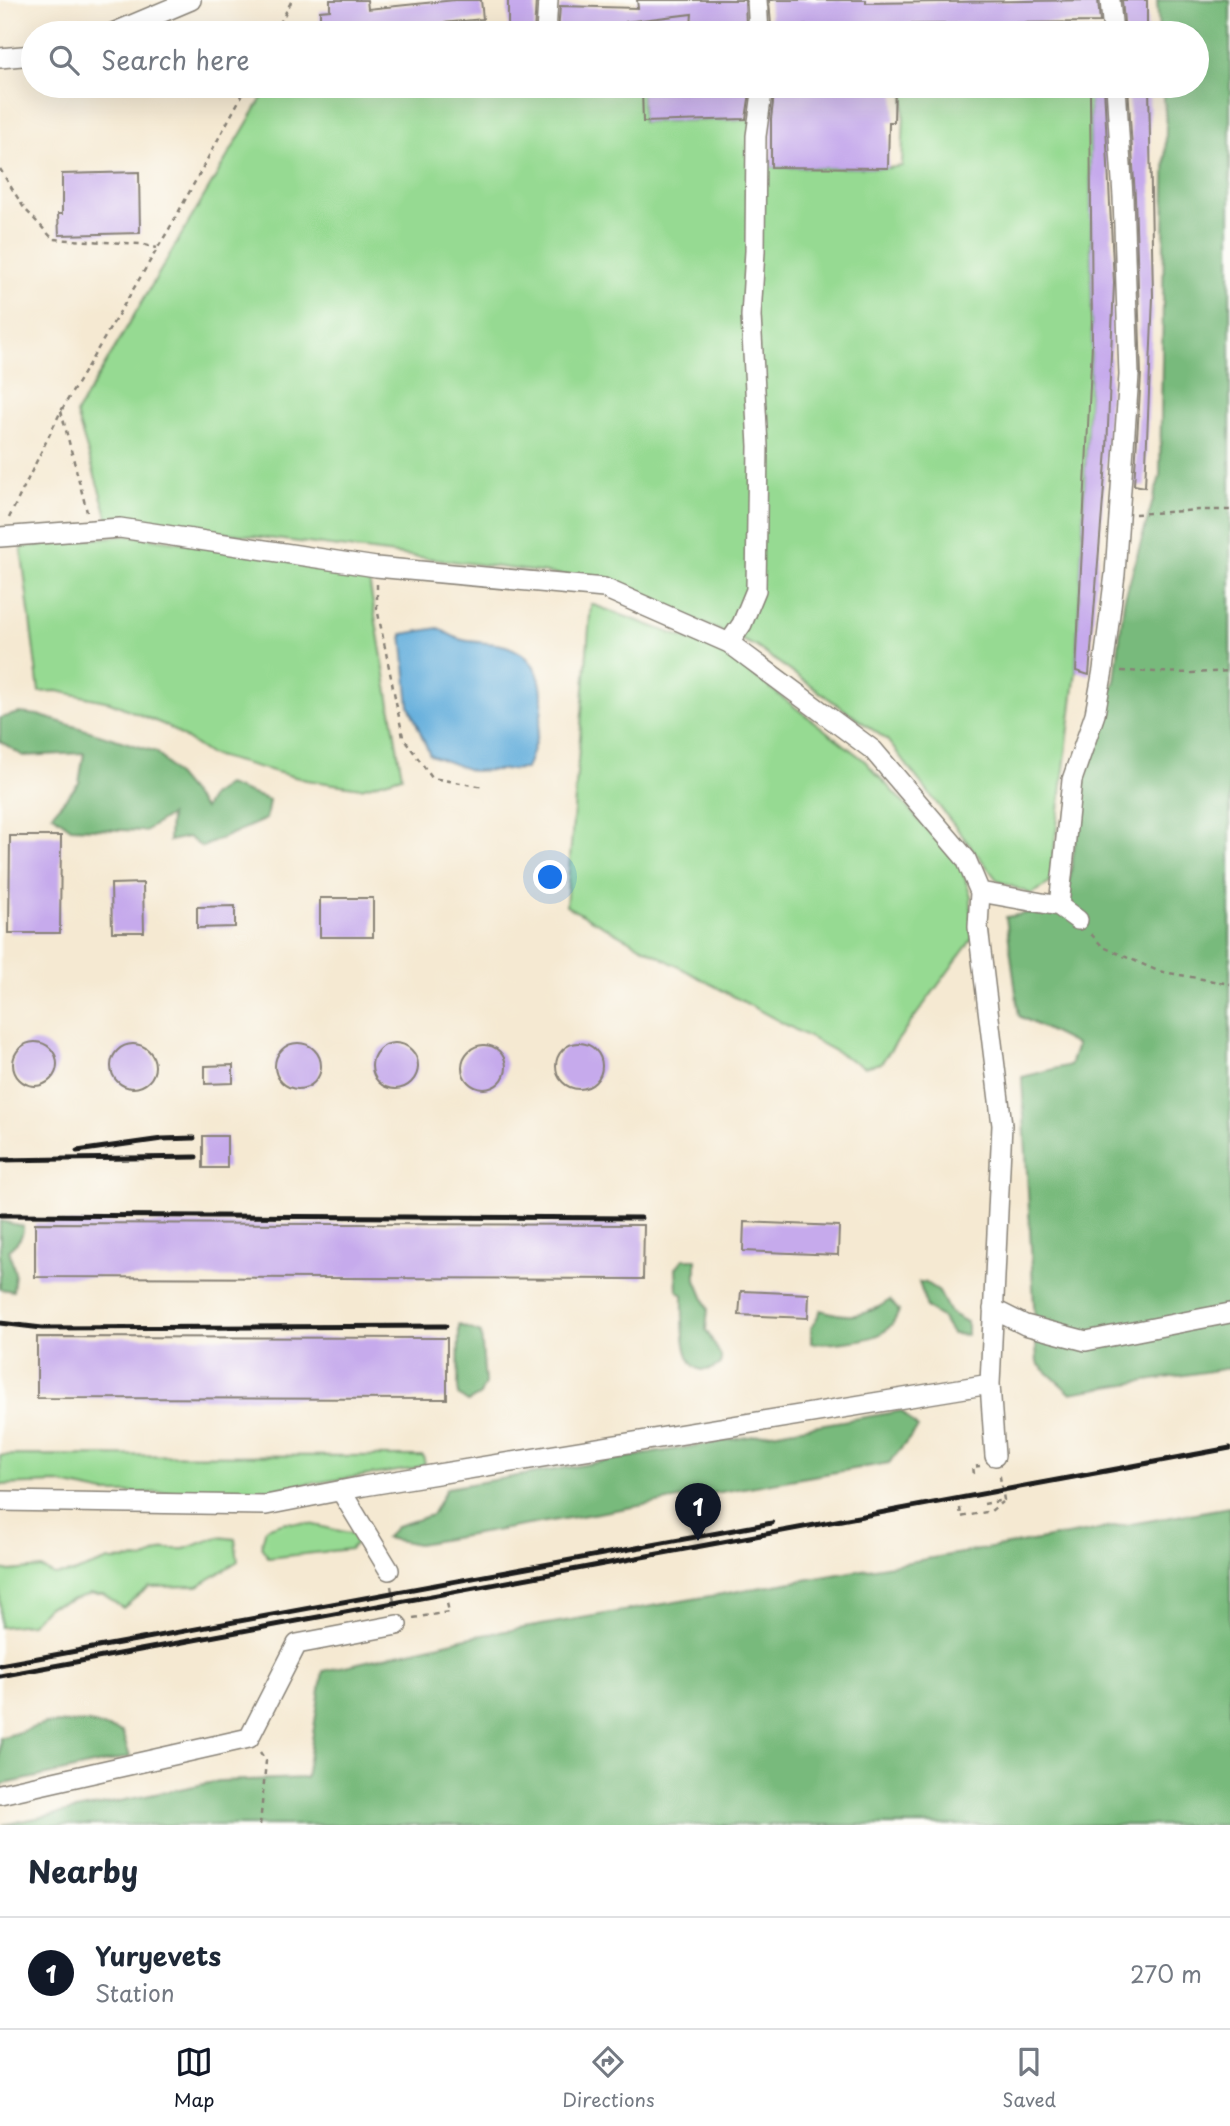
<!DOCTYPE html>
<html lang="en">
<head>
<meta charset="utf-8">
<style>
  :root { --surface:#fff; --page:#f2f2f3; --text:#1f2937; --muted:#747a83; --line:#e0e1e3; --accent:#111827 }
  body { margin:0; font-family:"Playpen Sans",sans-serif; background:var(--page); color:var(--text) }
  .you { position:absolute; left:551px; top:878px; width:24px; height:24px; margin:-18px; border:5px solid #fff; border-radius:50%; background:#1a73e8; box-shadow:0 0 0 10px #1a73e833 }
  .badge { display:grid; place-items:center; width:46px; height:46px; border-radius:50%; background:var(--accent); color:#fff; font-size:23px; font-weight:700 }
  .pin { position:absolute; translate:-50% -58px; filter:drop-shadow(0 2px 4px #0008) }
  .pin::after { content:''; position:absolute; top:37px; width:24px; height:21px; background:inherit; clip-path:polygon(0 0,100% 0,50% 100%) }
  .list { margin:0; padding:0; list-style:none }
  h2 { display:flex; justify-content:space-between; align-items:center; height:91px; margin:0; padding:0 28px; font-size:30px }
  h2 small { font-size:23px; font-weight:400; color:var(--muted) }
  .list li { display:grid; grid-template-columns:46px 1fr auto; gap:21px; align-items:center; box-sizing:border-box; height:112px; padding:0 28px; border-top:2px solid var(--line) }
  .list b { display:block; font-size:26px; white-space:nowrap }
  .list p { margin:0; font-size:23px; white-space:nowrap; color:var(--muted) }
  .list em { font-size:23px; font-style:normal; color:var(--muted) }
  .icon { flex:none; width:38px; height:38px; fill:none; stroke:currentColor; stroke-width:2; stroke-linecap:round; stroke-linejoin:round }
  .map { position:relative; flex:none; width:1230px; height:1825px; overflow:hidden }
  .search { position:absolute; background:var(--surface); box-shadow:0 7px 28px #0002; left:21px; right:21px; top:21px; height:77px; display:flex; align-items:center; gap:18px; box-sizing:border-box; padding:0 24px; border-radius:38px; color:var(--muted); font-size:26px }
  .sheet { height:203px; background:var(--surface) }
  nav { display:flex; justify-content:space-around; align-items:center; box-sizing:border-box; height:98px; border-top:2px solid var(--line); background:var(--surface); font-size:19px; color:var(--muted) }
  nav a { display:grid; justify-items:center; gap:4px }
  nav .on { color:var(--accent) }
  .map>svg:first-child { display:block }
  .green { fill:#96da92; stroke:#597b57; stroke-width:2 }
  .forest { fill:#78ba7c; stroke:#4a6b4c; stroke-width:2 }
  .water { fill:#63aedc; stroke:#40657c; stroke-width:2 }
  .building { fill:#c6aaec }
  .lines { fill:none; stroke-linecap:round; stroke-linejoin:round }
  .minor-casing { stroke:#888277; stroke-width:22 }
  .path { stroke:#888277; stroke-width:2.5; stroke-dasharray:5 5; stroke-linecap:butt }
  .minor { stroke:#fff; stroke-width:19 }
  .rail { stroke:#1c1c1c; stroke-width:5 }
</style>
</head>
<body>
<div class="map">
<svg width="1230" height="1825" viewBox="0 0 1230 1825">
  <rect width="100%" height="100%" fill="#fdfcf7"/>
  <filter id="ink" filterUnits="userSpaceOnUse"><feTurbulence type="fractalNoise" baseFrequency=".0143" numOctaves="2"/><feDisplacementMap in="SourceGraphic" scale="14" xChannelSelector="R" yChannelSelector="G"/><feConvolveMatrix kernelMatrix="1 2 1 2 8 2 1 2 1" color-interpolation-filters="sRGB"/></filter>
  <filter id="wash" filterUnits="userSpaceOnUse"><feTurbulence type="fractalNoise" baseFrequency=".00686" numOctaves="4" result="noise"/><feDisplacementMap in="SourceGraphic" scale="28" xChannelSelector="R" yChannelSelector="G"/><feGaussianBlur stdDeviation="1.57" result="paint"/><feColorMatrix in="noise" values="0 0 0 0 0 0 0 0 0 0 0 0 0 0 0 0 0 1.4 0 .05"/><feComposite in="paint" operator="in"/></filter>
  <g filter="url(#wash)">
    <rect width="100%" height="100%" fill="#f5e9d2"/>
    <path class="green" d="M269,86H642L643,122L754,119L772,167L888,168L902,166L905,86H1090L1092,344L1076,671L1050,883L1031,894L998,881L887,740L755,646L602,580L108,518L76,414Z
      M128,535L367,568L402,776L361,788L306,780L209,754L167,726L110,702L57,691L39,692L21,547Z
      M591,604L723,652L864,760L961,866L971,897L972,939L881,1063L864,1067L566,906Z
      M0,1455L423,1456L425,1464L412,1469L250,1492L105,1493L58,1483L0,1485Z
      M285,1522L310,1524L354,1534L356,1543L350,1549L269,1558L261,1547L266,1528Z
      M218,1537L235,1539L238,1561L198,1586L149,1587L123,1608L103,1594H90L47,1607L31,1624L0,1627V1569L10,1571L41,1568L54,1575L73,1573L109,1560L144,1559L165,1549H184Z"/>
    <path class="forest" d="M1157,0H1230V1368L1070,1393L1037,1363L1022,1077L1070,1065L1077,1045L1019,1016L1006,917L1066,906L1088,749L1115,680L1124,601L1160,476L1166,124L1163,86H1197V33H1159Z
      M19,713L38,715L157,752L204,809L211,796L227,785L269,800L266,819L202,847L188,837L169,841L170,815L145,831L71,828L52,814L79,783L84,753L23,756L0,741V718Z
      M0,1221L23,1226C24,1238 17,1242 9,1250L15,1273L13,1291L0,1289Z
      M683,1259H696V1280L708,1309L706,1330L721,1356V1364C678,1391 683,1320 683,1295L677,1290L676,1268Z
      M919,1282H925L939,1292L950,1313L967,1322V1335L952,1334L941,1317L927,1308Z
      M890,1300L899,1311C895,1320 891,1328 882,1333C869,1341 826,1345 811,1343V1329L821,1310C850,1319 865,1317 890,1300Z
      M459,1325L481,1333L485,1383L480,1395L468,1402L458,1395Z
      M901,1411L918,1428L889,1463L418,1544L385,1538L397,1526L432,1515L447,1488Z
      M1230,1507V1825H2L219,1781L306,1778L323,1671L471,1637Z
      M87,1722L122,1732L130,1757L0,1785V1738L45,1724Z"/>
    <path class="water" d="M438,628C446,632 454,638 463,640C477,643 492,642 506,646C561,664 541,730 526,769L472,771L430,755L409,706L402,634Z"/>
    <g id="blocks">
      <path class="building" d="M330,0H367L368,9L455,0H481L483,19L382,29L381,22L320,25V11L330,10Z
        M508,0H536L534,33H508Z
        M637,0H745L746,26L691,25L692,14L626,22L627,33H558L560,6L638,8Z
        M769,0H866V3L1098,0L1100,22L771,26Z
        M1122,0H1147V33H1125Z
        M720,86H751L746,119L643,122L642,88Z
        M775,86L895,87L894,122H889L888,168L771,167V119Z
        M1090,86H1104L1114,283L1107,450L1089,675L1076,671L1092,344Z
        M1128,86H1149L1153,297L1145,487L1134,485L1141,375L1135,197Z
        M139,172L140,233L59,235L58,214H62V174Z
        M10,836H61L60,933H9Z
        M143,883L144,932H112L111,884Z
        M320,898H373V937H320Z
        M235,906V927L197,928V907Z
        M13 1064a22 22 0 1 1 44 0a22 22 0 1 1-44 0Z
        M275 1066a23 23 0 1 1 46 0a23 23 0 1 1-46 0Z
        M372 1066a23 23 0 1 1 46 0a23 23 0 1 1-46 0Z
        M556 1066a23 23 0 1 1 46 0a23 23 0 1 1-46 0Z
        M111 1066a22 22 0 1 1 44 0a22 22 0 1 1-44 0Z
        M462 1067a22 22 0 1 1 44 0a22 22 0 1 1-44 0Z
        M233,1065V1083L205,1084V1066Z
        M203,1136H227V1168H203Z
        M744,1222L839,1226L838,1255L743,1251Z
        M35,1223L644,1225L643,1279L35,1277Z
        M741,1291L809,1294L808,1318L739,1315Z
        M37,1337L447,1338V1399L37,1398Z"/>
    </g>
  </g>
  <g filter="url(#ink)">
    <use href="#blocks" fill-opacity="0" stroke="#888277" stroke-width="2"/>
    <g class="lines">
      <g class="minor-casing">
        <path id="minor" d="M757,0L759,33
          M1110,0L1113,33
          M113,33L191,0
          M546,33L548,0
          M0,58L33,55
          M0,537L120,528L376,567L604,588L729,643L873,750L966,859L980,892L978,927L1002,1125L990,1384L364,1486L266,1505L0,1501
          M729,643L742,624L756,590L758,446L751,316L755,251L756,136L763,86
          M980,892L1059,906L1072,780L1095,714L1103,670L1115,574L1129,375L1123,197L1116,86
          M1059,906L1078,920
          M993,1309L1025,1325L1086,1341L1230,1313
          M990,1384L995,1456
          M341,1491L389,1570
          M0,1794L249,1738L297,1644L397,1625"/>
      </g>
      <path class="path" d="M275,33L292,0
        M0,169L24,208L53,239L141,244L157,248
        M61,411L87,512
        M1135,514L1199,510H1230
        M9,518L61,411L172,224L247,86
        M377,584V608L403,737L432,778L484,787
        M1121,671L1192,673L1230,671
        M1091,934L1103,947L1158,971L1230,984
        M974,1474L973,1467L980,1466
        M984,1504L1004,1500L999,1471
        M960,1508L961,1517L991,1511L1002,1502
        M391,1586L395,1607
        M413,1618L449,1612L447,1603
        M260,1752L266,1761L260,1825"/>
      <use href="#minor" class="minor"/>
      <path class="rail" d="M77,1151L162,1139L194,1138
        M0,1160L196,1157
        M0,1215L641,1218
        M0,1323L42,1328L446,1326
        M0,1665L772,1523
        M0,1676L1230,1448"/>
    </g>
  </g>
</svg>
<div class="you"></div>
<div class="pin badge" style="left:698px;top:1541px">1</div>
<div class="search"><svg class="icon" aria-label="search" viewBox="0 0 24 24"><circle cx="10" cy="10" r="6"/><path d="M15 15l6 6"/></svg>Search here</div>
</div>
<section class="sheet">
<h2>Nearby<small></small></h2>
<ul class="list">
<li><span class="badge">1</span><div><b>Yuryevets</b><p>Station</p></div><em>270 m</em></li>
</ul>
</section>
<nav>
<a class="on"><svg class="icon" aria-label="map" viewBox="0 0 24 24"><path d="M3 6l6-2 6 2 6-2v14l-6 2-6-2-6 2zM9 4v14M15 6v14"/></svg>Map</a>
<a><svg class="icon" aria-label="directions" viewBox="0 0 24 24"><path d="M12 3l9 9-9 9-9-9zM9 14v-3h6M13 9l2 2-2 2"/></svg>Directions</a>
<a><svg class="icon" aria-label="saved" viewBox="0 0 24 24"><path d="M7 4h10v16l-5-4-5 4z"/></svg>Saved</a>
</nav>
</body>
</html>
